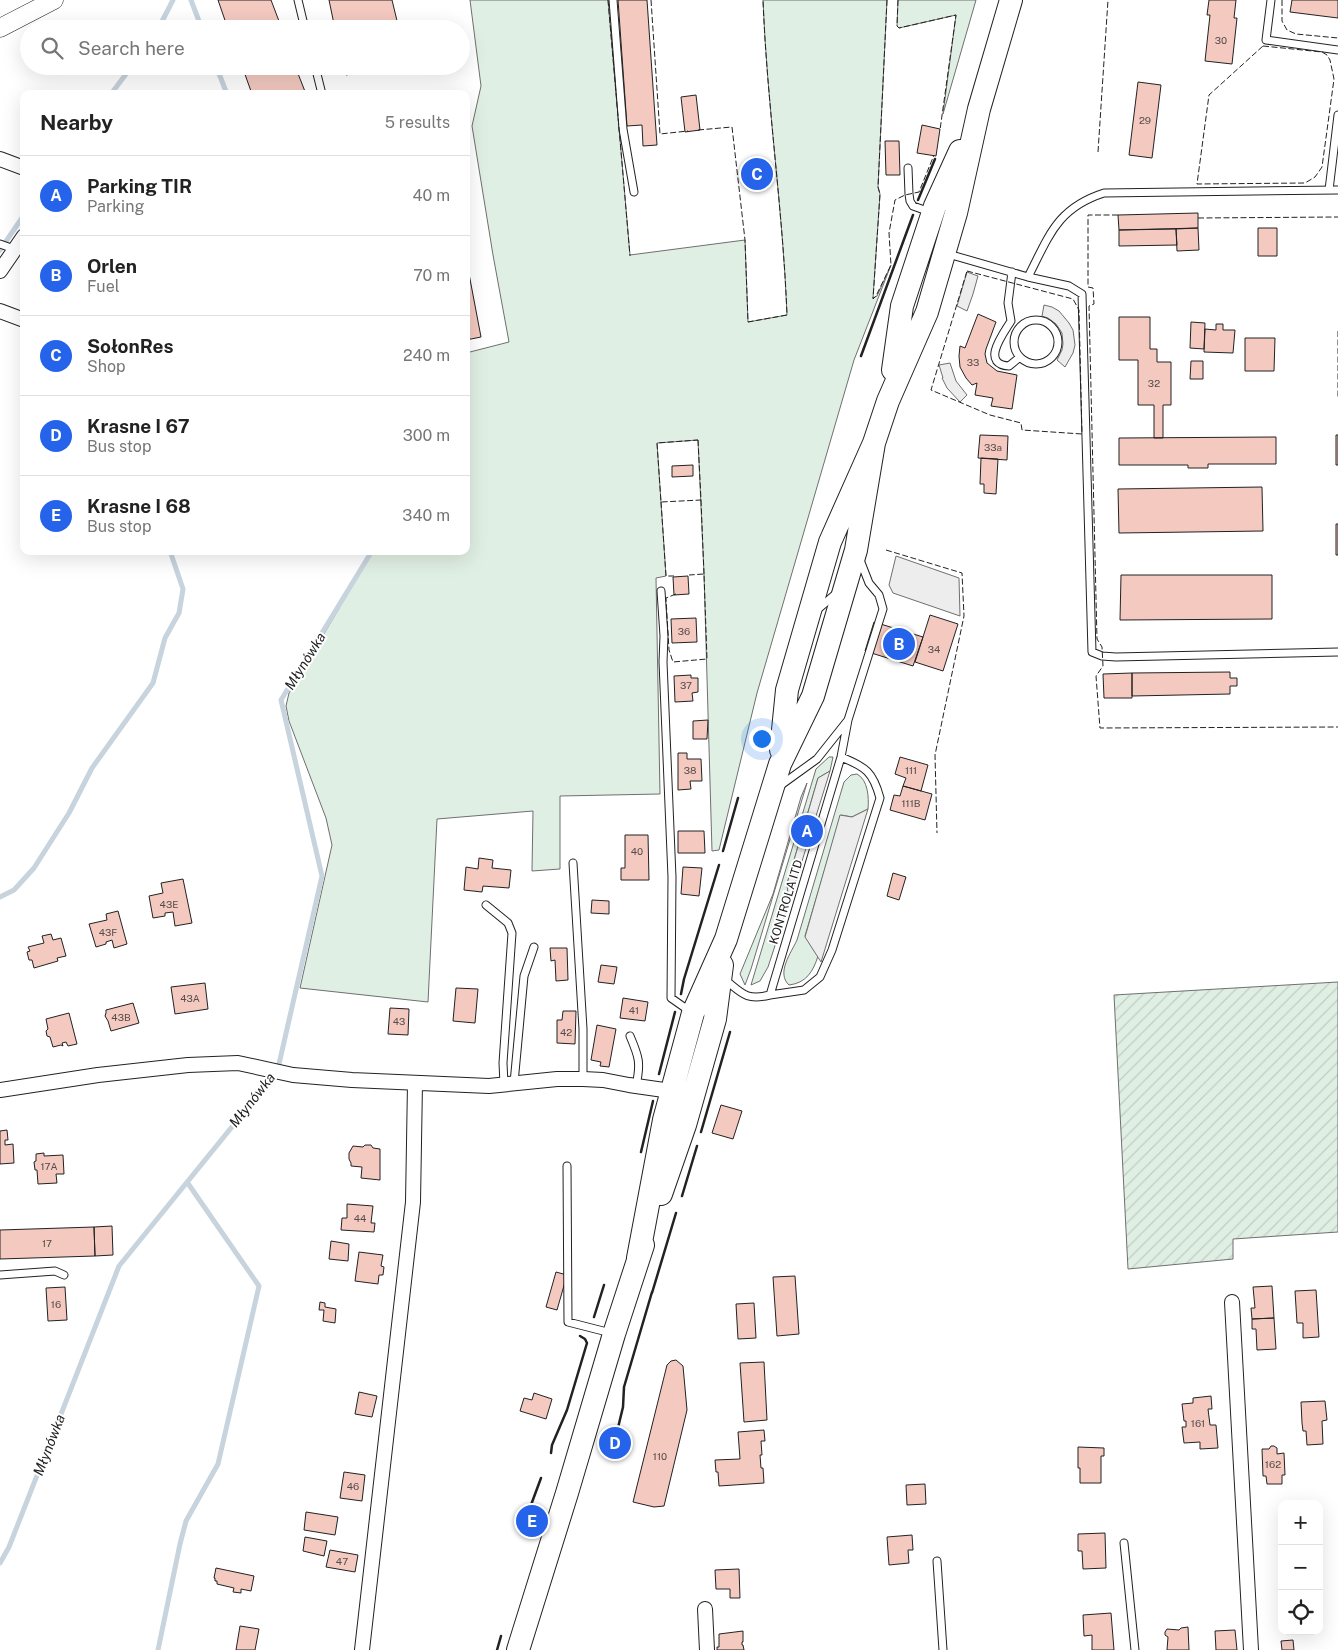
<!DOCTYPE html>
<html lang="en">
<head>
<meta charset="utf-8">
<style>
  :root { --surface:#fff; --page:#f2f2f2; --text:#222; --muted:#767676; --line:#e0e0e0; --accent:#2563eb }
  body { margin:0; font-family:"Public Sans",sans-serif; background:var(--page); color:var(--text) }
  .controls { position:absolute; right:15px; bottom:15px; display:grid; overflow:hidden; border-radius:10px; box-shadow:0 5px 20px #0002 }
  .controls button { width:45px; height:45px; display:grid; place-items:center; padding:0; border:0; border-bottom:1px solid var(--line); background:var(--surface); color:var(--text); font:25px sans-serif }
  .you { position:absolute; left:761px; top:738px; width:18px; height:18px; margin:-12px; border:4px solid #fff; border-radius:50%; background:#1a73e8; box-shadow:0 0 0 8px #1a73e833 }
  .badge { display:grid; place-items:center; width:32px; height:32px; border-radius:50%; background:var(--accent); color:#fff; font-size:16px; font-weight:700 }
  .pin { position:absolute; translate:-50% -50%; border:2px solid #fff; box-shadow:0 1px 5px #0006 }
  .list { margin:0; padding:0; list-style:none }
  h2 { display:flex; justify-content:space-between; align-items:center; height:65px; margin:0; padding:0 20px; font-size:21px }
  h2 small { font-size:16px; font-weight:400; color:var(--muted) }
  .list li { display:grid; grid-template-columns:32px 1fr auto; gap:15px; align-items:center; box-sizing:border-box; height:80px; padding:0 20px; border-top:1px solid var(--line) }
  .list b { display:block; font-size:19px; white-space:nowrap }
  .list p { margin:0; font-size:16px; white-space:nowrap; color:var(--muted) }
  .list em { font-size:16px; font-style:normal; color:var(--muted) }
  .icon { flex:none; width:28px; height:28px; fill:none; stroke:currentColor; stroke-width:2; stroke-linecap:round; stroke-linejoin:round }
  .map { position:relative; flex:none; width:1338px; height:1650px; overflow:hidden }
  .search { position:absolute; background:var(--surface); box-shadow:0 5px 20px #0002; left:20px; top:20px; width:450px; height:55px; display:flex; align-items:center; gap:12px; box-sizing:border-box; padding:0 18px; border-radius:28px; color:var(--muted); font-size:19px }
  .panel { position:absolute; background:var(--surface); box-shadow:0 5px 20px #0002; left:20px; top:90px; width:450px; height:465px; border-radius:10px }
  .map>svg:first-child { display:block }
  .grass { fill:#e0efe3; stroke:#6f6f6f }
  .garden { fill:url(#garden-furrows); stroke:#6f6f6f }
  .parking { fill:#ededed; stroke:#6f6f6f }
  .lines { fill:none; stroke-linecap:round; stroke-linejoin:round }
  .stream { stroke:#c7d3dd; stroke-width:5 }
  .building { fill:#f3c9c0; stroke:#222 }
  .service-casing { stroke:#222; stroke-width:9 }
  .minor-casing { stroke:#222; stroke-width:16 }
  .tertiary-casing { stroke:#222; stroke-width:19 }
  .primary-casing { stroke:#222; stroke-width:24 }
  .service { stroke:#fff; stroke-width:7 }
  .minor { stroke:#fff; stroke-width:14 }
  .tertiary { stroke:#fff; stroke-width:18 }
  .primary { stroke:#fff; stroke-width:22 }
  .fence { stroke:#222; stroke-width:1; stroke-dasharray:6 2.5; stroke-linecap:butt }
  .wall { stroke:#222; stroke-width:2.5 }
  .labels { text-anchor:middle; stroke-width:4; stroke-linejoin:round; paint-order:stroke }
  .number-label { font-size:10px; fill:#564c4a }
  .street-label { font-size:12px; fill:#222; stroke:#fff }
  .water-label { font-size:14px; font-style:italic; fill:#222; stroke:#fff }
</style>
</head>
<body>
<div class="map">
<svg width="1338" height="1650" viewBox="0 0 1338 1650">
  <defs>
    <pattern id="garden-furrows" width="10" height="10" patternUnits="userSpaceOnUse" patternTransform="scale(1.25)"><rect width="10" height="10" fill="#e0efe3"/><path d="M-1 1l2-2M0 10L10 0M9 11l2-2" fill="none" stroke="#c0cdc2"/></pattern>
  </defs>
  <rect width="100%" height="100%" fill="#fff"/>
  <path class="grass" d="M470,0H608L630,255L745,240L748,322L787,315C783,210 767,105 763,0H887L878,187L880,194L873,298L877,296L891,265L854,360L757,693L719,850L712,851L704,574L698,440L657,443L666,576L656,578L660,794L560,796V869L532,871L533,811L437,819L428,1002L300,988L332,845L326,818L289,721L286,706L289,693L364,566L370,551H466V353L509,342L493,255L472,126L481,86Z
    M898,0H976L943,114L956,15L899,28L897,26Z
    M829,757H833L830,771L818,778L787,884L789,903L768,967L760,981L751,985L816,769Z
    M857,774C868,780 869,797 868,809L852,817L841,815L805,936L818,956C813,972 806,983 789,985C776,973 791,953 797,940L844,782L851,775Z
    M807,783L751,969L745,985L740,974L773,894L801,797Z"/>
  <path class="garden" d="M1338,982V1232L1233,1239V1259L1128,1269L1114,995Z"/>
  <path class="parking" d="M967,272L978,276L973,294L967,311L957,306Z
    M1044,305L1052,307L1059,311L1069,323L1073,330L1075,345L1073,353L1065,367L1057,360L1062,350L1063,344L1062,333L1056,324L1048,318L1042,316Z
    M950,363L956,381L967,395L960,402L947,388L942,378H943L939,365Z
    M896,556L959,578L960,616L893,593L889,585Z
    M830,771L789,903L787,884L818,778Z
    M868,809L821,962L805,937L840,815L852,817Z"/>
  <g class="lines">
    <path class="stream" d="M191,0L202,29
      M158,29L173,0
      M216,66L227,94
      M111,94L132,66
      M0,250L24,215
      M0,897L14,890L34,868L69,813L92,768L153,683L165,638L179,613L183,589L170,551
      M0,1563L9,1547L119,1266L270,1080L279,1064L322,876L281,700L372,551
      M158,1650L180,1544L186,1521L218,1464L259,1286L187,1182"/>
  </g>
  <path class="building" d="M218,0H271L282,29H228Z
    M329,0H392L399,29H335Z
    M618,0H647L657,145L643,146L642,125L627,126Z
    M1209,0H1236L1234,18H1237L1232,64L1205,61L1210,15H1207Z
    M1292,0H1338V18L1290,12Z
    M242,66H295L306,94H252Z
    M344,66H386L346,75Z
    M1138,82L1161,85L1152,158L1129,155Z
    M696,95L700,130L685,132L681,97Z
    M922,125L940,129L936,156L917,153Z
    M885,141H899L900,175H886Z
    M1198,213V228L1119,230L1118,215Z
    M1198,228L1199,250L1177,251L1176,229Z
    M1258,228H1277V256H1258Z
    M1176,229L1177,245L1119,246V230Z
    M466,258L481,337L466,340Z
    M978,314L996,322L986,349L985,354L987,363L997,371L1017,375L1012,409L991,406L993,398L975,395L977,383L972,385L966,378L960,367L959,356L960,346L965,348Z
    M1119,317H1150V349H1157V362H1171V405H1163V438H1154V405H1138V360H1119Z
    M1191,322L1205,323L1204,349L1190,348Z
    M1216,324H1223V330H1235L1233,353L1204,352L1205,329L1216,330Z
    M1245,338H1275L1274,371H1245Z
    M1191,361H1203V379H1190Z
    M980,435L1008,436L1007,460L978,458Z
    M1336,435H1338V465H1336Z
    M1276,437V464H1208V468H1188V465H1119V438Z
    M981,458L998,459L996,494L984,493V484H980Z
    M693,465V476L672,477V466Z
    M1262,487L1263,531L1119,533L1118,489Z
    M1336,524H1338V555H1336Z
    M1121,575H1272V619L1120,620Z
    M688,576L689,594L674,595L673,577Z
    M930,615L958,624L943,671L915,662Z
    M696,618L697,642L672,643L671,619Z
    M874,622L923,637L913,666L865,651Z
    M1230,672V678H1237V686H1230V694L1132,696V673Z
    M1132,673V698H1104L1103,674Z
    M691,675V678H698V692L692,693L693,701L675,702L674,676Z
    M708,720L707,739H693V721Z
    M678,753H687V759H701L702,781H690L691,789L678,790Z
    M900,757L928,765L921,791L903,786L906,778L895,774Z
    M903,786L932,794L925,820L890,810L894,795L900,796Z
    M678,831H704L705,853H678Z
    M625,835H648L649,880H621V868H625Z
    M479,858L493,860L492,868L511,870L509,888L483,886L482,892L464,890L466,867L478,869Z
    M683,867L702,868L699,896L681,894Z
    M893,873L906,877L899,900L887,896Z
    M183,879L192,923L175,926L173,912L165,913V916L153,918L149,896L163,893L161,883Z
    M592,900L609,901V914L591,913Z
    M118,911L127,944L114,948L112,940L106,942V944L96,947L89,924L107,920L106,914Z
    M51,934L53,940L61,938L66,956L57,958L58,961L34,968L32,960H29L27,952L30,951L28,947L44,943L42,936Z
    M550,948H567L568,980L556,981L555,960L551,961Z
    M601,965L617,967L614,984L598,982Z
    M205,983L208,1009L175,1014L171,987Z
    M456,988L478,989L475,1023L453,1021Z
    M623,998L648,1002L645,1021L620,1018Z
    M133,1003L139,1023L111,1031L108,1021L105,1016L106,1013V1010Z
    M390,1008L409,1009L408,1035L388,1034Z
    M563,1011H576L575,1044L557,1043V1020H562Z
    M69,1013L77,1044L68,1046L66,1042L62,1043L63,1046L61,1045L53,1047L50,1037L47,1036L46,1031L48,1029L46,1019Z
    M597,1025L616,1029L609,1067L600,1066L601,1062L591,1060Z
    M721,1105L742,1111L733,1139L712,1133Z
    M7,1130L8,1140H5V1145L13,1144L14,1163L0,1164V1131Z
    M365,1145H371L373,1148L380,1149V1180L361,1178L362,1167L351,1166V1163L349,1159V1153L353,1146L363,1147Z
    M44,1153V1156L63,1155L64,1174H56L57,1183L38,1184L37,1170H35L34,1162L36,1161V1154Z
    M347,1204L373,1206L371,1223H375L374,1232L341,1230L342,1218H347Z
    M112,1226L113,1255L95,1256L94,1227Z
    M94,1227L95,1256L0,1259V1230Z
    M331,1241L349,1244L348,1261L329,1259Z
    M359,1252L383,1255L381,1266L384,1267L383,1275H379L378,1284L355,1281Z
    M556,1272L567,1275L557,1310L546,1307Z
    M795,1276L799,1334L777,1336L773,1277Z
    M1272,1286L1274,1318L1252,1319L1251,1308H1255L1253,1287Z
    M65,1287L67,1320L48,1321L46,1288Z
    M1316,1290L1319,1337L1303,1338V1323H1297L1295,1291Z
    M320,1302L325,1303V1307L336,1309L335,1323L323,1321L324,1310H319Z
    M754,1303L756,1338L738,1339L736,1304Z
    M1274,1318L1276,1349L1257,1350L1256,1329H1252V1319Z
    M676,1360L683,1366L687,1410L664,1506L654,1507L633,1502L667,1365L671,1361Z
    M764,1362L767,1420L744,1422L740,1363Z
    M359,1392L377,1396L372,1417L355,1414Z
    M534,1393L552,1399L546,1419L520,1411L524,1398L532,1400Z
    M1211,1396L1212,1409H1208L1210,1425H1216L1218,1448L1200,1449V1442L1184,1443L1182,1427H1186V1421H1184L1182,1404L1193,1403V1398Z
    M1325,1401L1327,1420L1322,1421L1323,1444L1307,1445L1306,1431H1303L1302,1423L1301,1402Z
    M764,1430L765,1441H761L762,1455H760L761,1468H763L764,1483L719,1486L718,1472H716L715,1460L740,1459L738,1432Z
    M1271,1446H1274L1277,1448V1454L1284,1453L1285,1475H1282V1484H1267L1266,1476H1263L1262,1449H1269Z
    M1078,1447L1104,1448V1456H1101V1483H1080V1468H1078Z
    M344,1472L365,1475L362,1501L340,1498Z
    M925,1484L926,1504L907,1505L906,1485Z
    M306,1512L338,1517L335,1535L304,1530Z
    M1105,1533L1106,1568L1083,1569L1082,1551H1078V1534Z
    M912,1535L913,1550H908L909,1563L889,1565L887,1537Z
    M305,1537L327,1541L324,1556L303,1551Z
    M330,1550L358,1555L355,1572L326,1567Z
    M216,1568L254,1576L251,1591L241,1589V1593L233,1592L234,1588L217,1584V1581H215V1578H214Z
    M739,1569L740,1598H730V1589H716L715,1570Z
    M1111,1613L1114,1650H1092V1635L1084,1636L1083,1615Z
    M240,1626L259,1629L255,1650H236Z
    M1188,1627L1189,1650H1167L1168,1637L1165,1635V1632L1167,1629L1179,1630L1181,1628Z
    M1235,1630L1237,1650H1216L1215,1631Z
    M743,1631V1642H742V1645H743L744,1650H717V1647H719V1634Z
    M1293,1640L1294,1650H1282L1281,1641Z"/>
  <g class="lines">
    <g class="service-casing">
      <path id="service" d="M298,0L305,29
        M613,0L623,129L634,192
        M1271,0L1266,40L1338,50
        M315,66L322,94
        M908,168L909,194L910,201L913,206L930,212
        M1329,190L1338,115
        M0,244L14,249
        M948,254L1028,277C1049,236 1057,208 1104,193L1338,190
        M1012,272L1008,303L1011,321C1003,334 980,364 1009,366L1020,357
        M1028,277L1069,286L1082,294L1092,652L1102,656L1116,657L1338,652
        M1014 342a22 22 0 1 1 44 0a22 22 0 1 1-44 0Z
        M661,591L664,636L663,662L672,877L671,998L691,1012
        M818,609L838,592
        M781,785L817,759L848,720L883,609L879,595L869,583L860,560
        M573,863L583,1029V1079
        M486,905L508,923L512,933L503,1063L504,1084
        M723,978C742,993 745,1001 770,995L841,757L848,720
        M770,995L804,990L820,977L832,950L880,798C873,772 866,767 841,757
        M630,1036C639,1057 641,1063 636,1086
        M514,1083L524,976L534,947
        M567,1166L568,1322L611,1333
        M0,1275L55,1271L64,1275
        M1124,1543L1135,1650
        M937,1561L943,1650"/>
    </g>
    <g class="minor-casing">
      <path id="minor" d="M0,159L24,168
        M0,271L24,236
        M0,311L24,320
        M0,1090L98,1075L188,1065L238,1063L293,1075L352,1080L489,1086L557,1079H583L603,1080L629,1085L671,1091
        M1232,1302L1251,1650
        M705,1609L707,1650
        M362,1650L413,1202L415,1083"/>
    </g>
    <g class="tertiary-casing">
      <path id="tertiary" d="M0,28L54,0"/>
    </g>
    <g class="primary-casing">
      <path id="primary" d="M893,370L902,306L935,206L960,151
        M781,750L787,690L830,542L874,443L888,401L927,312L956,213L979,109L1011,0
        M661,1194L685,1125L715,1019L722,965
        M638,1258L664,1120L693,1013L726,939L780,764L813,696L856,550L874,443
        M518,1650L567,1493L614,1334L643,1245"/>
    </g>
    <use href="#service" class="service"/>
    <use href="#minor" class="minor"/>
    <use href="#tertiary" class="tertiary"/>
    <use href="#primary" class="primary"/>
    <path class="fence" d="M608,0L630,256
      M651,0L660,134L688,131
      M887,0L878,187L880,194L873,299L876,296L891,265L889,233L895,200L905,195L919,192L934,155
      M898,0L897,26L899,28L956,15L940,130
      M1282,0V21L1287,30L1296,34L1338,38
      M1263,46L1322,52L1327,55L1330,60L1334,79L1322,167L1315,177L1305,183L1197,184L1209,95Z
      M698,130L732,127L745,240L748,322L787,315C783,210 767,105 763,0
      M1098,152L1108,0
      M1118,215H1088V287L1093,288L1094,304L1089,306L1097,639L1102,647L1103,666L1096,676L1100,728L1338,727
      M1198,218L1338,217
      M967,271L1073,299L1079,310L1082,434L1022,430L1021,423L990,415L931,390Z
      M1338,331V398
      M698,440L701,500L661,502L657,443Z
      M701,500L704,574
      M661,502L666,576H674
      M886,550L962,573L964,616L935,755L937,833
      M676,594L666,598L669,650L673,662L707,659L704,574L689,575"/>
    <path class="wall" d="M918,200L935,159
      M861,356L913,215
      M723,851L738,798
      M681,994L684,979L719,865
      M659,1074L675,1012
      M701,1132L730,1032
      M641,1152L653,1101
      M682,1196L697,1146
      M652,1293L676,1213
      M594,1317L604,1285
      M616,1436L623,1407L624,1387L652,1292
      M551,1453L552,1445L567,1410L587,1343L585,1339L580,1336
      M531,1505L541,1478
      M497,1650L501,1636"/>
  </g>
  <g class="labels">
    <g class="number-label">
      <text x="1221" y="44">30</text>
      <text x="1145" y="124">29</text>
      <text x="973" y="366">33</text>
      <text x="1154" y="387">32</text>
      <text x="993" y="451">33a</text>
      <text x="684" y="635">36</text>
      <text x="934" y="653">34</text>
      <text x="686" y="689">37</text>
      <text x="690" y="774">38</text>
      <text x="911" y="774">111</text>
      <text x="911" y="807">111B</text>
      <text x="637" y="855">40</text>
      <text x="169" y="908">43E</text>
      <text x="108" y="936">43F</text>
      <text x="190" y="1002">43A</text>
      <text x="634" y="1014">41</text>
      <text x="121" y="1021">43B</text>
      <text x="399" y="1025">43</text>
      <text x="566" y="1036">42</text>
      <text x="49" y="1170">17A</text>
      <text x="360" y="1222">44</text>
      <text x="47" y="1247">17</text>
      <text x="56" y="1308">16</text>
      <text x="1198" y="1427">161</text>
      <text x="660" y="1460">110</text>
      <text x="1273" y="1468">162</text>
      <text x="353" y="1490">46</text>
      <text x="342" y="1565">47</text>
    </g>
    <g class="street-label">
      <text transform="translate(786 902) rotate(-73)" y="4">KONTROLA ITD</text>
    </g>
    <g class="water-label">
      <text transform="translate(305 661) rotate(-58)" y="5">Młynówka</text>
      <text transform="translate(252 1100) rotate(-52)" y="5">Młynówka</text>
      <text transform="translate(49 1445) rotate(-69)" y="5">Młynówka</text>
    </g>
  </g>
</svg>
<div class="controls">
<button>+</button>
<button>−</button>
<button><svg class="icon" aria-label="locate" viewBox="0 0 24 24"><circle cx="12" cy="12" r="6"/><path d="M12 2v4M12 18v4M2 12h4M18 12h4"/></svg></button>
</div>
<div class="you"></div>
<div class="pin badge" style="left:807px;top:831px">A</div>
<div class="pin badge" style="left:899px;top:644px">B</div>
<div class="pin badge" style="left:757px;top:174px">C</div>
<div class="pin badge" style="left:615px;top:1443px">D</div>
<div class="pin badge" style="left:532px;top:1521px">E</div>
<div class="search"><svg class="icon" aria-label="search" viewBox="0 0 24 24"><circle cx="10" cy="10" r="6"/><path d="M15 15l6 6"/></svg>Search here</div>
<section class="panel">
<h2>Nearby<small>5 results</small></h2>
<ul class="list">
<li><span class="badge">A</span><div><b>Parking TIR</b><p>Parking</p></div><em>40 m</em></li>
<li><span class="badge">B</span><div><b>Orlen</b><p>Fuel</p></div><em>70 m</em></li>
<li><span class="badge">C</span><div><b>SołonRes</b><p>Shop</p></div><em>240 m</em></li>
<li><span class="badge">D</span><div><b>Krasne I 67</b><p>Bus stop</p></div><em>300 m</em></li>
<li><span class="badge">E</span><div><b>Krasne I 68</b><p>Bus stop</p></div><em>340 m</em></li>
</ul>
</section>
</div>
</body>
</html>
